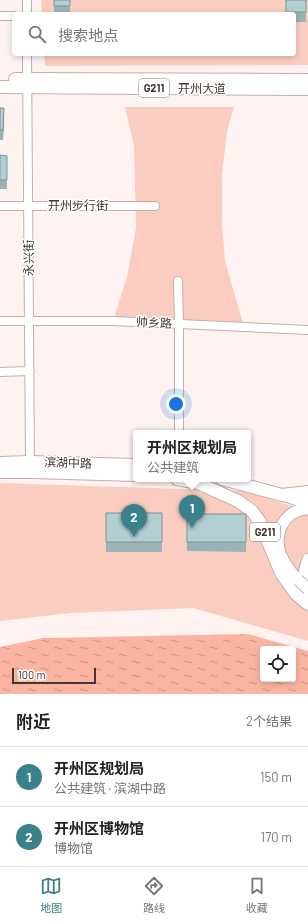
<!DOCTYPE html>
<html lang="zh">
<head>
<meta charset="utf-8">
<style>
  :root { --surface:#fff; --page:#f2f2f2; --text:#222; --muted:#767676; --line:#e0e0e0; --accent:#3b818b }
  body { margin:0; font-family:Barlow,"Noto Sans SC",sans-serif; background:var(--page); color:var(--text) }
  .controls { position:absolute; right:12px; bottom:12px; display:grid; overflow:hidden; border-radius:4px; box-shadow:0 2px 6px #0003 }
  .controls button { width:36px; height:36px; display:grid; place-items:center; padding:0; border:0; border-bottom:1px solid var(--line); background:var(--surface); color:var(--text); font:20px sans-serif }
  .scale { position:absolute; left:12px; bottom:10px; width:84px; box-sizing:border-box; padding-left:4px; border:2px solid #433835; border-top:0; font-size:11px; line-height:14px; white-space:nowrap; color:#433835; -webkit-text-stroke:3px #fff; paint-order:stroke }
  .you { position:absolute; left:176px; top:404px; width:14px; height:14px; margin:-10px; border:3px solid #fff; border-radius:50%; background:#1a73e8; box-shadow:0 0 0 6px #1a73e833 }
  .badge { display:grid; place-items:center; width:26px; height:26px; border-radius:50%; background:var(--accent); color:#fff; font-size:13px; font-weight:700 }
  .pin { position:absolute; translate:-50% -33px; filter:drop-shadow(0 1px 2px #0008) }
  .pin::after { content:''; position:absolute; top:21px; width:14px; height:12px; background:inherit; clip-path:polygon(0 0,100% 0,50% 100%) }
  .popup { position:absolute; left:133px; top:430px; width:118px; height:52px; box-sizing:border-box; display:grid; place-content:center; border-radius:4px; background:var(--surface); filter:drop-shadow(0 1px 3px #0005); font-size:13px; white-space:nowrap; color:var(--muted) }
  .popup b { font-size:15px; color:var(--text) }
  .popup::after { content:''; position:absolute; left:50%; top:100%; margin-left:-8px; border:8px solid transparent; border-top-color:var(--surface) }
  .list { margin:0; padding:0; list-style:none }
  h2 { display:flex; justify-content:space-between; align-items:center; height:52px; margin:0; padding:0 16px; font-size:17px }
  h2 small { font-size:13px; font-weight:400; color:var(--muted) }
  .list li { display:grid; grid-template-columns:26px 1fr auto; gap:12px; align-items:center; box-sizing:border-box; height:60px; padding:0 16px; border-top:1px solid var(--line) }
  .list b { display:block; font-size:15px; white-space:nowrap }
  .list p { margin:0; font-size:13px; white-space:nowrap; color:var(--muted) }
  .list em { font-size:13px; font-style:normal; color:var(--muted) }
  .icon { flex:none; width:22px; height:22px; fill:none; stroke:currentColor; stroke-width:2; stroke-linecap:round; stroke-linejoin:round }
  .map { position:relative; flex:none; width:308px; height:694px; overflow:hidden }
  .search { position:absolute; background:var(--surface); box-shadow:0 2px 6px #0003; left:12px; right:12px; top:12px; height:44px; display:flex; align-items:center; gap:10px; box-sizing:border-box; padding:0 14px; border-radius:4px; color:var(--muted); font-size:15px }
  .sheet { height:172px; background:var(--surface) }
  nav { display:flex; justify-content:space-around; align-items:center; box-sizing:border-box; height:56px; border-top:1px solid var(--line); background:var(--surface); font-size:11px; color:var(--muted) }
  nav a { display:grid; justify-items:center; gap:2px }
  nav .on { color:var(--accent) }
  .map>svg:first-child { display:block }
  .green { fill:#fbcdc0 }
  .water { fill:url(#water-ripples); fill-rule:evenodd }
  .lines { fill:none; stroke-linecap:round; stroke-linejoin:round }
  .minor-casing { stroke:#c7ada6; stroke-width:10 }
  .major-casing { stroke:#c7ada6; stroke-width:13 }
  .highway-casing { stroke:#c7ada6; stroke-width:14 }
  .minor { stroke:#fff; stroke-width:8 }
  .major { stroke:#fff; stroke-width:11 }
  .highway { stroke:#fff; stroke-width:12 }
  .major-bridge-casing { stroke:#c7ada6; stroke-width:13; stroke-linecap:butt }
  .major-bridge { stroke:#fff; stroke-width:11 }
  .wall { fill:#99b3b6 }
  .shaded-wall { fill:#7d9294 }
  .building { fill:#b2d0d4; stroke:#7d9294 }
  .labels { text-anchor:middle; stroke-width:3; stroke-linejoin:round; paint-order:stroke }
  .shield { fill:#fff; stroke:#7b7472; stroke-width:1 }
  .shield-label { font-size:11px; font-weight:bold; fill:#433835 }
  .street-label { font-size:12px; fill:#433835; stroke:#fff }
</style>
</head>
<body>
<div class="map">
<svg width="308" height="694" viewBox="0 0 308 694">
  <defs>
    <pattern id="water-ripples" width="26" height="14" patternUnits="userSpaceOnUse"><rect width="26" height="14" fill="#fbb4a0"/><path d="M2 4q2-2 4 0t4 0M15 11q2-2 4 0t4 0" fill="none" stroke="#cd9383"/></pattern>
  </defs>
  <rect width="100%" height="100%" fill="#fef3f0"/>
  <path class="green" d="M41,0H308V65L45,66L44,54H294V14H42Z
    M125,107H234L227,131L222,175V224L225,261L244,327L113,321L127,277L136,228L134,146Z
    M0,483L244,491L308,511V641L193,608L71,613L0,621Z"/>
  <path class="water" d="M248,634L308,651V694H0V647L43,638ZM263,649H293V679H263Z"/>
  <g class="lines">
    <g class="minor-casing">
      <path id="minor" d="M27,0V14
        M0,16H14
        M27,54L30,462
        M0,206H155
        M178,281L179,324V433
        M0,321H113L308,330
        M0,372L30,371"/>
    </g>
    <g class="major-casing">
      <path id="major" d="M282,495L308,503
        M308,559C303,573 301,585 308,598
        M298,580C282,563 269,540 286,519C292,512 299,509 308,509"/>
    </g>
    <g class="highway-casing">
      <path id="highway" d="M15,79L308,80
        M0,87L308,89
        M0,463L30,462L136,465
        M0,472H31L136,475
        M177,479L198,483L238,501L252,511L260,522L281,573L296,594L308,604
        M222,479L282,495L308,492"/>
    </g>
    <use href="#minor" class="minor"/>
    <use href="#major" class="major"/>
    <use href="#highway" class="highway"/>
    <g class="major-bridge-casing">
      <path id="major-bridge" d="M298,580L308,589"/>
    </g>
    <use href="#major-bridge" class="major-bridge"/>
  </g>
  <path class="wall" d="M54,0H70V14H54Z
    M286,0H306V22H294V14H286Z
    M0,108L4,118L3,140H0Z
    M0,155L7,165V189H0Z
    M106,513H162V552H106Z
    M187,514H246V552L187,551Z"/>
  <path class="shaded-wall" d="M4,108V118L3,140V130Z"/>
  <path class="building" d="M54,0H70V6H54Z
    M286,0H306V12H286Z
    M0,108H4L3,130H0Z
    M0,155L7,156V180H0Z
    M106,513H162V542H106Z
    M187,514H246V542H187Z"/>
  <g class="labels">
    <g class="shield">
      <rect x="139" y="79" width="30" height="18" rx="3"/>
      <rect x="250" y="523" width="30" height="18" rx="3"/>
    </g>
    <g class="shield-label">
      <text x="154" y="92">G211</text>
      <text x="265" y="536">G211</text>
    </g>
    <g class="street-label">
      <text x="202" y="93">开州大道</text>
      <text x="78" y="210">开州步行街</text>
      <text transform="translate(29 258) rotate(-90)" y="4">永兴街</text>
      <text transform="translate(154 323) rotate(3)" y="4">帅乡路</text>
      <text transform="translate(68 463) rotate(2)" y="4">滨湖中路</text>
    </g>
  </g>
</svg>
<div class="controls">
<button><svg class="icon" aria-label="locate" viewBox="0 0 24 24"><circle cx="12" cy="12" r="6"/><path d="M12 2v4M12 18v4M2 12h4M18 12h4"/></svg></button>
</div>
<div class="scale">100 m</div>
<div class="you"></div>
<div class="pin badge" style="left:192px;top:528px">1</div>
<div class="popup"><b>开州区规划局</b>公共建筑</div>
<div class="pin badge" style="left:134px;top:537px">2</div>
<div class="search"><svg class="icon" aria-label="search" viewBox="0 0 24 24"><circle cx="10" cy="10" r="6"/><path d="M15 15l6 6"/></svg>搜索地点</div>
</div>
<section class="sheet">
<h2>附近<small>2个结果</small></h2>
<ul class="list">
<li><span class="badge">1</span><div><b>开州区规划局</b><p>公共建筑 · 滨湖中路</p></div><em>150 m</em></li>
<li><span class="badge">2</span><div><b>开州区博物馆</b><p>博物馆</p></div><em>170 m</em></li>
</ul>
</section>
<nav>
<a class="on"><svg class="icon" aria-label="map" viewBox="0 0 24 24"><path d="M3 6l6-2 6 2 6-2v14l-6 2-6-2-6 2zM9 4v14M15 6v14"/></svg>地图</a>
<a><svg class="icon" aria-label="directions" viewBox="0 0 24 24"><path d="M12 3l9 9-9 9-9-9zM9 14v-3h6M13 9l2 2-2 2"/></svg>路线</a>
<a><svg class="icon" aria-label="saved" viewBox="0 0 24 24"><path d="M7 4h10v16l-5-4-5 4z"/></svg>收藏</a>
</nav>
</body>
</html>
